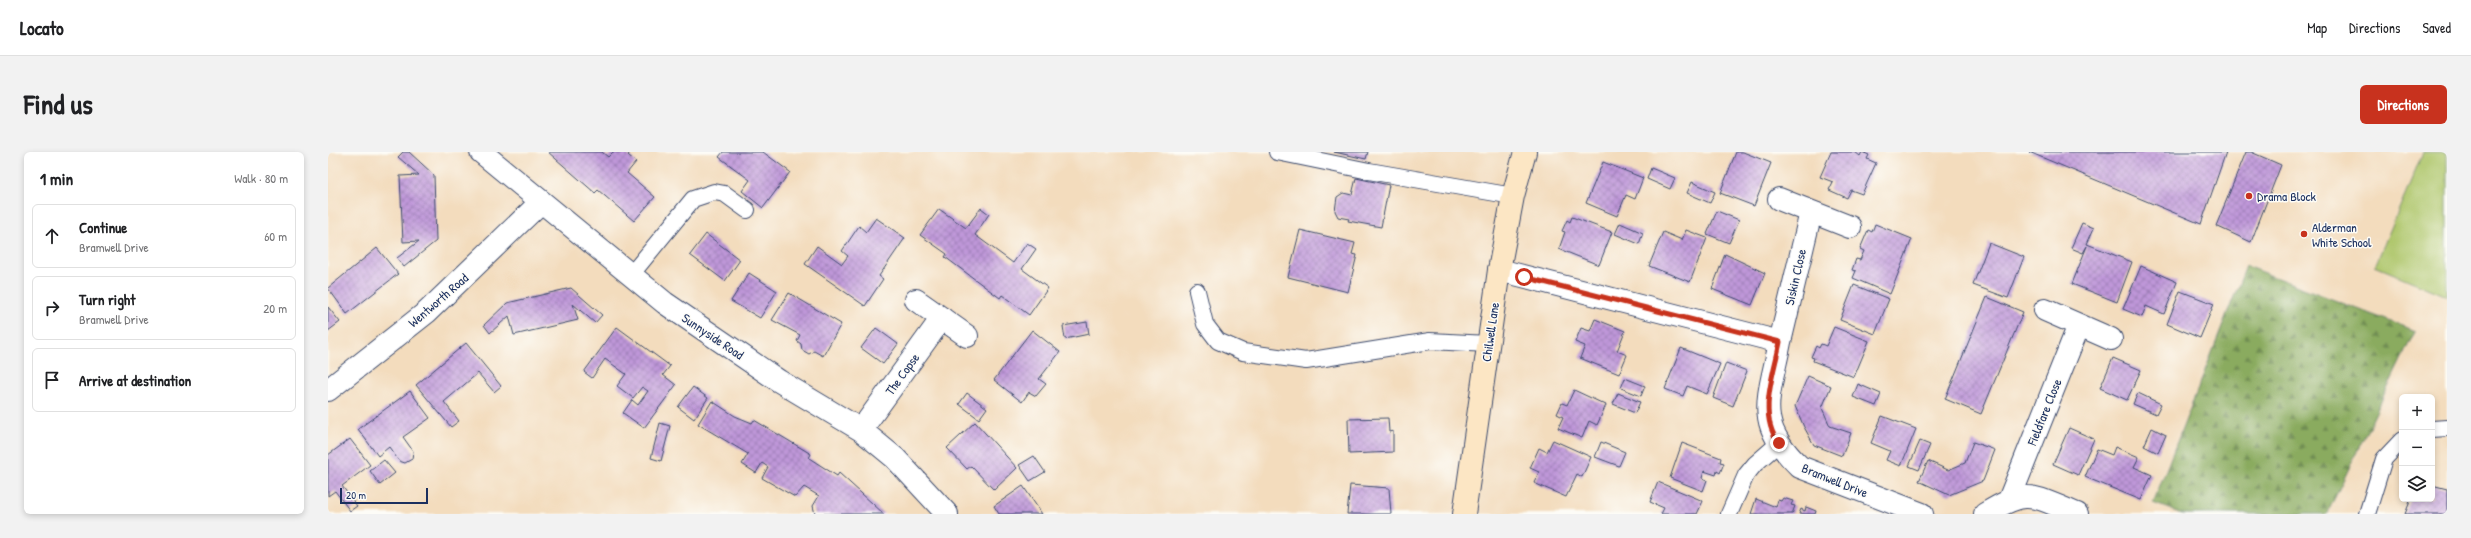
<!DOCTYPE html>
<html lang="en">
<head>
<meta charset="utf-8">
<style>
  :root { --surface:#fff; --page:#f2f2f2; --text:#202124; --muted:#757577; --line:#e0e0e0; --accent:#c8321e }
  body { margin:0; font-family:"Patrick Hand",sans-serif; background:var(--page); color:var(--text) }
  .controls { position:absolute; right:12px; bottom:12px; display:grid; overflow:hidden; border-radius:6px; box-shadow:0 2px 6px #0003 }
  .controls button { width:36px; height:36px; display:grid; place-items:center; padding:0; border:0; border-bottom:1px solid var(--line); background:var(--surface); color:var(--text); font:20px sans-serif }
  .scale { position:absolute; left:12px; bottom:10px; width:88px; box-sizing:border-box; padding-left:4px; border:2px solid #1b2f5e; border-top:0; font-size:11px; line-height:14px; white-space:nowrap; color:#1b2f5e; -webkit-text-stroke:3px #fdfcf7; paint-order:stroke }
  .stop { position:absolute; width:12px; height:12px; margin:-9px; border:3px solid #c8321e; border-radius:50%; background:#fff }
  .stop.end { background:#c8321e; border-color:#fff; box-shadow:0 1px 4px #0008 }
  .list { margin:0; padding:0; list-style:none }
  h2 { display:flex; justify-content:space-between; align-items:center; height:52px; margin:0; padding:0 16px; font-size:17px }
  h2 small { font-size:13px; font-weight:400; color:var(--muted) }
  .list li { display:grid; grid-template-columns:26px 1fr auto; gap:12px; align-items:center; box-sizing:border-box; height:64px; margin:0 8px 8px; padding:0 8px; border:1px solid var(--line); border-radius:6px }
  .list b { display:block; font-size:15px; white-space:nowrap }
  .list p { margin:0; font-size:13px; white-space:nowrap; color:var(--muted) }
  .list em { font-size:13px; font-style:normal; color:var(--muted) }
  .icon { flex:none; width:22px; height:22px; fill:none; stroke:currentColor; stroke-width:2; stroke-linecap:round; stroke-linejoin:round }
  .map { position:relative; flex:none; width:2119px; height:362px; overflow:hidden; border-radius:6px }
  header { display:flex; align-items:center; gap:24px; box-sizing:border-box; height:56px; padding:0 20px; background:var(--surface); border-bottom:1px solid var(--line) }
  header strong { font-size:19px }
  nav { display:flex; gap:22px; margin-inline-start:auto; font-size:14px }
  .intro { display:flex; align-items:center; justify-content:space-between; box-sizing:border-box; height:96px; padding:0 24px }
  h1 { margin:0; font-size:28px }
  .button { padding:10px 18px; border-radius:6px; background:var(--accent); color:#fff; font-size:14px; font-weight:700 }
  main { display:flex; gap:24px; padding:0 24px }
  aside { flex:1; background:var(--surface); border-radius:6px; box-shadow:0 2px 6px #0003 }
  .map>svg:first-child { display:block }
  .forest { fill:url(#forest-firs); stroke:#526d5e }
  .pitch { fill:#aec66b; stroke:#647a64 }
  .building { fill:url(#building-cross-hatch) }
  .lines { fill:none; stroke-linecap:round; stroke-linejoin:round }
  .lane-casing { stroke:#3b496c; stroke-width:18 }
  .street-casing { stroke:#3b496c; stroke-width:24 }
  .secondary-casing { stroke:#3b496c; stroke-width:24 }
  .lane { stroke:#fff; stroke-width:16 }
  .street { stroke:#fff; stroke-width:22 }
  .secondary { stroke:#fce6c4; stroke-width:22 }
  .route { stroke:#c8321e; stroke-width:5 }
  .poi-dot { fill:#c8321e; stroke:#fdfcf7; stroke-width:1.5 }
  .labels { text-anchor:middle; stroke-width:3; stroke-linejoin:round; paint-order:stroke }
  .poi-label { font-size:13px; fill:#1b2f5e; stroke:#fdfcf7; text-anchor:start }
  .street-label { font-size:13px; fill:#1b2f5e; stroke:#fdfcf7 }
</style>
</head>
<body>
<header>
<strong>Locato</strong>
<nav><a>Map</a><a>Directions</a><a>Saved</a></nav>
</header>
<div class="intro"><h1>Find us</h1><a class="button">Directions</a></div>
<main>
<aside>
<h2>1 min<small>Walk · 80 m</small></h2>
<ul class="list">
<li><svg class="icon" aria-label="ahead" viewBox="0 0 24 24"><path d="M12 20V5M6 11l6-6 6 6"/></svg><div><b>Continue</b><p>Bramwell Drive</p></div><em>60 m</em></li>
<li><svg class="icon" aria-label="right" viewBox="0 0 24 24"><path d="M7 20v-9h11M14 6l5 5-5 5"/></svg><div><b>Turn right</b><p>Bramwell Drive</p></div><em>20 m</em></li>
<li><svg class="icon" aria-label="arrive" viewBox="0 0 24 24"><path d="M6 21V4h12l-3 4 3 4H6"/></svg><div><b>Arrive at destination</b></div></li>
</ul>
</aside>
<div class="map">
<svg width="2119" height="362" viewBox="0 0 2119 362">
  <defs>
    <pattern id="forest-firs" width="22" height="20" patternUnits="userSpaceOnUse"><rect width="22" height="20" fill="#8aab5f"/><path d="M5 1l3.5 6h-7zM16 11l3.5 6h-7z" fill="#708c52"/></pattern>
    <pattern id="building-cross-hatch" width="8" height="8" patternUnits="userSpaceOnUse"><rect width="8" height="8" fill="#bf97d9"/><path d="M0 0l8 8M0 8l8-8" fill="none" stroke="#9a7cb3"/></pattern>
  </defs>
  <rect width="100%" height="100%" fill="#fdfcf7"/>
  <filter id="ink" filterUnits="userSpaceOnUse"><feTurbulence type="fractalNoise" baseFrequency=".025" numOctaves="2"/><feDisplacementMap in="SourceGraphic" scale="8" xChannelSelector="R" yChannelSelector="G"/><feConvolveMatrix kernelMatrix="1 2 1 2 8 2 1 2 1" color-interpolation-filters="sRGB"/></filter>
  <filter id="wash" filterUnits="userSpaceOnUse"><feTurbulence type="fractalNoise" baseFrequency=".012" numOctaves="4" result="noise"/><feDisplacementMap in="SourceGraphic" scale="16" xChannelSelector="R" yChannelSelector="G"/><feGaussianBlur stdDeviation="0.9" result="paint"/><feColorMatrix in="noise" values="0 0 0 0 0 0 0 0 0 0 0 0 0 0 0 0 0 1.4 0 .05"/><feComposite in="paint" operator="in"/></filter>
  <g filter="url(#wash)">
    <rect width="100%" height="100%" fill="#f3dcbd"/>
    <path class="forest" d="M1918,114L2087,179L1999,362H1854L1825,351Z"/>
    <path class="pitch" d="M2095,0H2119V144L2047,114Z"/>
    <g id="blocks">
      <path class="building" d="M75,0H81L106,23L108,89L76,115L69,106L91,89L75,90L72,24L91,23L70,5Z
        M220,0H274L280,5L285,0H303L300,3L308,10L299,21L327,45L306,69L270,38L267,41Z
        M395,0H435L462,20L435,56L414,39L422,28L391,5Z
        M1006,0H1040L1038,7Z
        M1408,0H1415L1443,11L1426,54L1392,41Z
        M1503,0H1527L1532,4L1534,0L1541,3L1539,7L1548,11L1534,42L1523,38L1519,46L1501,38L1505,30L1492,25Z
        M1701,0H1898L1873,72Z
        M1918,0H1923L1953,13L1923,90L1888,74Z
        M1275,10L1315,26L1307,47L1298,43L1289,64L1258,51Z
        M1323,16L1347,26L1342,37L1319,27Z
        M1028,26L1061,33L1053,75L1020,69L1021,67L1010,65L1007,59L1009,45L1015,41L1024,43Z
        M1364,30L1387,40L1382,51L1359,41Z
        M653,56L661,62L647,83L685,111L699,91L708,97L694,117L720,136L701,163L674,143L672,146L617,105L619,102L592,83L611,57L638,76Z
        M1389,59L1411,68L1401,91L1379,82Z
        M1244,65L1284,80L1271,113L1231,97L1237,80L1234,79L1239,68L1242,70Z
        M548,66L577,86L551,124L555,127L537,154L477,112L489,94L514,112L520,104L514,99L531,74L538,80Z
        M1292,71L1315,81L1311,92L1287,82Z
        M1754,71L1766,76L1759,92L1804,110L1789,150L1744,132L1759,94L1755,101L1743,96Z
        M1547,72L1584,87L1562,142L1525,126L1528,119L1524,118L1528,107L1532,108L1536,99L1532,97L1540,78L1544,80Z
        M972,78L1027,91L1024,102L1029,103L1020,140L960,125Z
        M1358,78L1379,86L1362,130L1321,114L1335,80L1354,88Z
        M378,82L412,108L397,129L362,103Z
        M1661,91L1696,105L1680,146L1645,133Z
        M49,96L70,122L19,162L0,136Z
        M1397,102L1437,121L1424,153L1384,137Z
        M1813,114L1849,130L1836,162L1818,154L1814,165L1795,157Z
        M421,121L449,139L432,166L403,149Z
        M1526,133L1561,147L1547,182L1512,168Z
        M243,136L274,163L267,171L245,152L250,168L186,183L181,164L162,181L156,173L179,151Z
        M1852,139L1886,152L1872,186L1839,172Z
        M461,141L513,172L495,204L486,199L481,202L474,198L473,192L469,189L472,183L444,168Z
        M1659,145L1695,160L1653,262L1617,247Z
        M0,155L12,170L0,179Z
        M1267,167L1297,179L1289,199L1299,203L1291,222L1252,206L1257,194L1247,190L1253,176L1262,179Z
        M759,170L761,182L737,187L735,174Z
        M289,175L342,214L335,223L348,233L316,276L295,261L304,248L310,253L320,239L314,235L305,246L289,234L298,222L277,207L264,226L256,220Z
        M1506,175L1541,189L1526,225L1485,209L1486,206L1483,205L1488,194L1491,196L1493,192L1498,194Z
        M548,176L570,192L555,212L533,196Z
        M704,178L732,200L711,227L718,232L708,244L701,240L694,250L666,228Z
        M138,191L173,234L166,240L150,221L116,250L131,269L123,275L88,233Z
        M1353,196L1392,212L1379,242L1359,234L1355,244L1337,237Z
        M1785,206L1813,218L1799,248L1772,236Z
        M1398,211L1419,219L1405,254L1385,246Z
        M1480,224L1503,234L1494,256L1502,274L1523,281L1514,304L1486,293L1476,275L1467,254Z
        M1297,226L1317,234L1313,244L1293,236Z
        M1530,232L1553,242L1548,254L1525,245Z
        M365,235L380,246L366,267L350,255Z
        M1246,238L1278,253L1269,273L1261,269L1254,286L1230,276L1235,265L1229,262L1234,251L1239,253Z
        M82,239L102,266L75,285L85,299L84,307L77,311L71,309L61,295L50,304L30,277Z
        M639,241L659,256L651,267L631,252Z
        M1290,241L1312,250L1307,261L1285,252Z
        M1810,241L1833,252L1828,262L1805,252Z
        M384,249L407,264L424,271L426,268L483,302L481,306L509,324L511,321L556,362H487L485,354L491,344L476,335L467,345L434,326L440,315L434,311L428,321L414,312L420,302L370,272Z
        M1554,264L1588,277L1573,314L1558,308L1562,299L1543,291Z
        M1060,266L1061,280L1065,279V300L1021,302L1020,267Z
        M647,270L689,316L666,338L643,314L639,317L619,296Z
        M332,271L342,274L333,309L323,306Z
        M1741,276L1766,287L1750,323L1725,312Z
        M1824,276L1838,283L1830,301L1816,294Z
        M22,287L42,313L14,334L29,354L22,359L7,339L0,344V303Z
        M1225,288L1263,305L1254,325L1249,322L1238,345L1206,331L1211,320L1202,316L1211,296L1219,300Z
        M1592,289L1602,293L1591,318L1581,314Z
        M1273,290L1297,300L1291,314L1267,305Z
        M1645,290L1667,298L1655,329L1621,343L1591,329L1600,309L1620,318L1637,311Z
        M1354,291L1393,306L1392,310L1396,311L1392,321L1389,319L1388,323L1376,319L1374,326L1379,328L1375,339L1342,326Z
        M1787,295L1811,305L1806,315L1824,323L1813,348L1757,325L1769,297L1784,303Z
        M706,304L717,320L702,329L691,313Z
        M56,308L67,321L52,333L42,319Z
        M1330,330L1375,349L1369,362H1333L1336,356L1322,350Z
        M1022,333L1061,336L1063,362H1019Z
        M2104,333L2119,337V362H2077L2083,347H2104Z
        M695,334L714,362H671L666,354Z
        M1455,346L1465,349L1463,353L1467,354L1464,362H1423L1428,347L1448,355L1450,348L1453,349Z
        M1478,355L1488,359L1487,362H1471L1473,357L1477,359Z"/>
    </g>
  </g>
  <g filter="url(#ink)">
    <use href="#blocks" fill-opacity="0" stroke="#3b496c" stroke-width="1"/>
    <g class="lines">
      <g class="lane-casing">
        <path id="lane" d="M949,0L1041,19L1185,44
          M302,124L365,47L386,40L397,42L419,58
          M869,139L877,172L890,189L915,200L978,209L1102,189L1160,192
          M2104,277L2119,276
          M1401,362L1418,323L1427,312L1451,291
          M2039,362L2056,307L2074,288"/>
      </g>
      <g class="street-casing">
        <path id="street" d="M153,0L337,151L451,229L533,278L567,306L619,362
          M1451,47L1522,75
          M1171,118L1452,190C1441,247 1425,270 1472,315L1594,362
          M588,148L639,184
          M1717,158L1783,187
          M1452,190L1483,60
          M0,238L99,160L212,51
          M533,278L614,166
          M1681,348L1751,173
          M1657,362C1701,335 1704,344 1749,362"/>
      </g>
      <g class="secondary-casing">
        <path id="secondary" d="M1136,362L1171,118L1185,44L1197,0"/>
      </g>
      <use href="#lane" class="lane"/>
      <use href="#street" class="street"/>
      <use href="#secondary" class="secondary"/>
    </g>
  </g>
  <g class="lines" filter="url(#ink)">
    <path class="route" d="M1196,125L1452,190C1446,222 1429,263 1451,291"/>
  </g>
  <g class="poi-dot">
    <circle cx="1921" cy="44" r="4"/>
    <circle cx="1976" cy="82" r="4"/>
  </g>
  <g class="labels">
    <g class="poi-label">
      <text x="1929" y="49">Drama Block</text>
      <text x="1984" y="80">Alderman<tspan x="1984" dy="15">White School</tspan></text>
    </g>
    <g class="street-label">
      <text transform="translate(1467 125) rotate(-77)" y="5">Siskin Close</text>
      <text transform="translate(110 148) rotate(-41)" y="5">Wentworth Road</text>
      <text transform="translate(1162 180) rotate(-82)" y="5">Chilwell Lane</text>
      <text transform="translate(385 184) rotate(34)" y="5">Sunnyside Road</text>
      <text transform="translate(574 222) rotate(-54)" y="5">The Copse</text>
      <text transform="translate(1716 260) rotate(-68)" y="5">Fieldfare Close</text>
      <text transform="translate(1507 328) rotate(22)" y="5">Bramwell Drive</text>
    </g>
  </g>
</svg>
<div class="controls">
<button>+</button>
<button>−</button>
<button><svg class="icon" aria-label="layers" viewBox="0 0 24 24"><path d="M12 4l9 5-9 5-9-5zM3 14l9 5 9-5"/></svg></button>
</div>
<div class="scale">20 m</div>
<div class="stop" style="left:1196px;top:125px"></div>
<div class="stop end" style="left:1451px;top:291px"></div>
</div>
</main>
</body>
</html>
